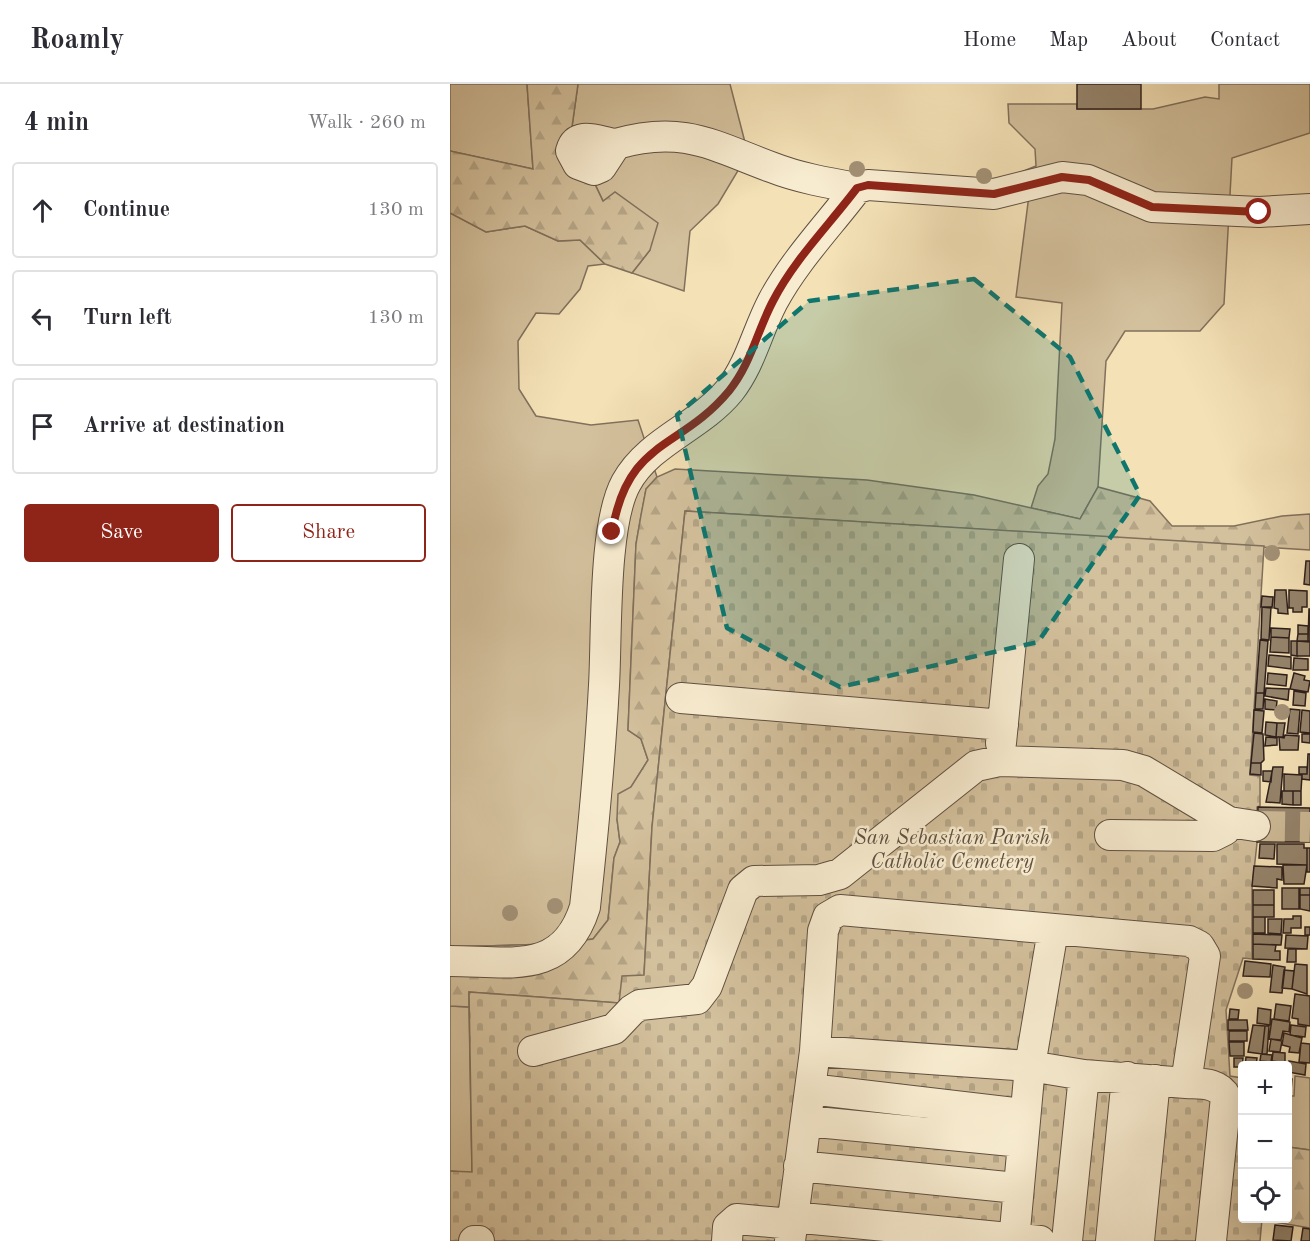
<!DOCTYPE html>
<html lang="en">
<head>
<meta charset="utf-8">
<style>
  :root { --surface:#fff; --page:#f7f7f7; --text:#2b2b33; --muted:#7c7c81; --line:#e1e1e2; --accent:#8f2418 }
  body { margin:0; font-family:"Old Standard TT",serif; background:var(--page); color:var(--text) }
  .controls { position:absolute; right:18px; bottom:18px; display:grid; overflow:hidden; border-radius:6px; box-shadow:0 6px 24px #0002 }
  .controls button { width:54px; height:54px; display:grid; place-items:center; padding:0; border:0; border-bottom:2px solid var(--line); background:var(--surface); color:var(--text); font:30px sans-serif }
  .stop { position:absolute; width:18px; height:18px; margin:-14px; border:4px solid #8f2418; border-radius:50%; background:#fff }
  .stop.end { background:#8f2418; border-color:#fff; box-shadow:0 2px 6px #0008 }
  .list { margin:0; padding:0; list-style:none }
  h2 { display:flex; justify-content:space-between; align-items:center; height:78px; margin:0; padding:0 24px; font-size:26px }
  h2 small { font-size:20px; font-weight:400; color:var(--muted) }
  .list li { display:grid; grid-template-columns:39px 1fr auto; gap:18px; align-items:center; box-sizing:border-box; height:96px; margin:0 12px 12px; padding:0 12px; border:2px solid var(--line); border-radius:6px }
  .list b { display:block; font-size:22px; white-space:nowrap }
  .list em { font-size:20px; font-style:normal; color:var(--muted) }
  .actions { display:flex; gap:12px; padding:18px 24px }
  .actions a { flex:1; padding:14px 0; border:2px solid var(--accent); border-radius:6px; text-align:center; font-size:21px; color:var(--accent) }
  .actions .main { background:var(--accent); color:#fff }
  .icon { flex:none; width:33px; height:33px; fill:none; stroke:currentColor; stroke-width:2; stroke-linecap:round; stroke-linejoin:round }
  .map { position:relative; flex:none; width:860px; height:1157px; overflow:hidden }
  header { display:flex; align-items:center; gap:36px; box-sizing:border-box; height:84px; padding:0 30px; background:var(--surface); border-bottom:2px solid var(--line) }
  header strong { font-size:28px }
  nav { display:flex; gap:33px; margin-inline-start:auto; font-size:21px }
  main { display:flex }
  aside { flex:1; background:var(--surface) }
  .map>svg:first-child { display:block }
  .green { fill:#d3c09c; stroke:#81705c; stroke-width:1.5 }
  .forest { fill:url(#forest-firs); stroke:#81705c; stroke-width:1.5 }
  .cemetery { fill:url(#cemetery-stones); stroke:#81705c; stroke-width:1.5 }
  .building { fill:#95846c; stroke:#2f201b; stroke-width:1.5 }
  .lines { fill:none; stroke-linecap:round; stroke-linejoin:round }
  .minor-tunnel { stroke:#cdba97; stroke-width:30; stroke-dasharray:30 15; stroke-linecap:butt }
  .minor-casing { stroke:#605042; stroke-width:32 }
  .minor { stroke:#f8ecd0; stroke-width:30 }
  .tree { fill:#a39176 }
  .route { stroke:#8f2418; stroke-width:8 }
  .marked { fill:#0f766e; fill-opacity:0.2; stroke:#0f766e; stroke-width:4.5; stroke-dasharray:12 8; stroke-linejoin:round }
  .labels { text-anchor:middle; stroke-width:5; stroke-linejoin:round; paint-order:stroke }
  .park-label { font-size:21px; font-style:italic; fill:#605042; stroke:#f8ecd0 }
</style>
</head>
<body>
<header>
<strong>Roamly</strong>
<nav><a>Home</a><a>Map</a><a>About</a><a>Contact</a></nav>
</header>
<main>
<aside>
<h2>4 min<small>Walk · 260 m</small></h2>
<ul class="list">
<li><svg class="icon" aria-label="ahead" viewBox="0 0 24 24"><path d="M12 20V5M6 11l6-6 6 6"/></svg><div><b>Continue</b></div><em>130 m</em></li>
<li><svg class="icon" aria-label="left" viewBox="0 0 24 24"><path d="M17 20v-9H6M10 6l-5 5 5 5"/></svg><div><b>Turn left</b></div><em>130 m</em></li>
<li><svg class="icon" aria-label="arrive" viewBox="0 0 24 24"><path d="M6 21V4h12l-3 4 3 4H6"/></svg><div><b>Arrive at destination</b></div></li>
</ul>
<div class="actions"><a class="main">Save</a><a>Share</a></div>
</aside>
<div class="map">
<svg width="860" height="1157" viewBox="0 0 860 1157">
  <defs>
    <pattern id="forest-firs" width="22" height="20" patternUnits="userSpaceOnUse" patternTransform="scale(1.5)"><rect width="22" height="20" fill="#d3c09c"/><path d="M5 1l3.5 6h-7zM16 11l3.5 6h-7z" fill="#b5a586"/></pattern>
    <pattern id="cemetery-stones" width="16" height="16" patternUnits="userSpaceOnUse" patternTransform="scale(1.5)"><rect width="16" height="16" fill="#d3c09c"/><path d="M2 7V4a2 2 0 0 1 4 0v3zM10 15v-3a2 2 0 0 1 4 0v3z" fill="#b5a586"/></pattern>
  </defs>
  <rect width="100%" height="100%" fill="#f4e1b6"/>
  <filter id="stains"><feTurbulence type="fractalNoise" baseFrequency=".00333" numOctaves="4"/><feColorMatrix values="0 0 0 0 .2 0 0 0 0 .09 0 0 0 0 .02 0 0 0 .5 -.17"/></filter>
  <radialGradient id="worn" r=".72"><stop offset=".6" stop-color="#630" stop-opacity="0"/><stop offset="1" stop-color="#630" stop-opacity=".3"/></radialGradient>
  <path class="green" d="M0,0H77L83,85L0,67Z
    M128,0H280L298,70L268,120L240,147L234,207L182,189L200,166L153,117L121,50Z
    M769,0H860V49L782,74L774,220L750,247H675L656,277L648,403L630,435L581,424L588,402L598,390L605,355L612,219L566,213L579,111L559,93L586,82L585,65L559,39L558,20H627V25H703L755,13L769,15Z
    M0,129L36,148L75,142L108,157L130,156L155,180L138,182L130,205L109,230L86,229L68,257L69,305L86,332L141,341L188,336L207,393L196,405L186,460L178,646L191,655L198,676L181,703L167,735L170,758L164,774L158,836L143,855L103,860L0,863Z
    M0,922L19,923L22,1089L0,1087Z
    M845,992L860,994V1066L838,1063V1012H844Z"/>
  <path class="forest" d="M77,0H128L121,50L153,117L165,108L208,139L200,166L182,189L155,180L130,156L108,157L75,142L36,148L0,129V67L83,85Z
    M225,385L417,396L524,411L630,435L648,403L700,417L722,442H784L832,432L860,430V466L235,427L202,743L194,891L169,919L19,908V923L0,922V863L103,860L143,855L158,836L164,774L170,758L167,735L168,710L181,703L198,676L191,655L178,646L186,460L191,431L196,405L207,393Z
    M838,1063L860,1066V1144L812,1136L838,1134Z"/>
  <path class="cemetery" d="M235,427L814,462L800,691L810,692V722L807,723V759L802,805V875L793,874L776,926L780,992L792,994V1134L812,1135L810,1157H0V1087L22,1088L19,908L169,919L172,892L194,891L202,743Z"/>
  <path class="building" d="M627,0H691V25H627Z
    M856,477H860V501L854,500Z
    M825,506H836L838,530L828,529V525L824,524Z
    M839,506L857,507V523H852V528H843V524H839Z
    M812,512L823,513L822,524L811,523Z
    M812,523H821L819,556L811,555Z
    M859,525H860V557H858Z
    M848,541L858,542V550H848Z
    M821,544L840,545L839,554L821,553Z
    M848,550H858V557H847Z
    M821,553L839,554V569L820,568Z
    M810,556L818,557L814,609H806Z
    M841,557H847V572L841,571Z
    M847,557L860,558V572H847Z
    M819,571L841,573V585L818,582Z
    M844,574L858,575V586H843Z
    M818,589L837,591L836,602L817,600Z
    M844,589L855,592L854,596L860,597L858,608L840,605Z
    M816,604L839,605L838,616L815,612Z
    M844,607L856,609L855,622L843,621Z
    M806,609H814L813,625H805Z
    M815,615L827,617L826,626L815,625Z
    M840,625L850,626L848,650L837,649Z
    M804,626L814,627L812,649L803,648Z
    M852,626L860,627V649L850,648Z
    M816,638L827,639L826,653L815,651Z
    M827,639H835L833,653H826Z
    M804,649L813,650L814,676L811,679H801Z
    M852,650H860V659L852,658Z
    M835,651L849,652L848,666H830L829,653L834,654Z
    M816,653L827,654V661L815,662Z
    M858,670H860V696L852,695V690H857Z
    M801,679H811V691L800,690Z
    M823,683H833L830,719L816,718Z
    M849,683H857V690H849Z
    M813,687H822L821,698L813,697Z
    M834,690L852,691L851,707H834Z
    M832,707H843V721L832,720Z
    M843,707H851V721H843Z
    M808,723L860,724V758H807Z
    M810,760H825L824,775L809,774Z
    M827,760H854V764H857V781L827,780Z
    M857,764H860V788H857Z
    M833,781H857L854,800H834Z
    M804,782L832,783V796L827,795V804L802,802Z
    M832,804H849V825H832Z
    M850,804H860V811H850Z
    M803,806H824V821H803Z
    M850,811H860V827L850,825Z
    M803,821H824V833H803Z
    M843,832H851V844H841V849H833L834,835H843Z
    M803,833H815V849H803Z
    M818,835H832L831,850L818,849Z
    M855,843H860V851H855Z
    M803,850L832,851L831,861L803,860Z
    M836,851L858,852L857,865L835,864Z
    M803,860L826,861L825,867H830V876L803,875Z
    M838,865H846V878H837Z
    M795,877L821,880L820,893L793,892Z
    M845,880L857,881V910L842,905Z
    M823,881L835,883L832,909L820,908Z
    M834,886L844,887L842,905L832,904Z
    M845,910L860,912V942L848,940V935L842,934Z
    M826,920L841,922L839,937L824,935Z
    M808,924L821,926L820,941L807,939Z
    M780,925L789,926L788,935H779Z
    M822,935L840,938L839,948L833,947L831,956L819,955Z
    M778,936H797L798,946H778Z
    M803,941L815,942L812,970L798,968Z
    M841,941L856,943L855,953L840,951Z
    M815,942H819L817,970H812Z
    M779,947H797V957H779Z
    M834,949L852,954L849,969L839,968L840,963L832,961Z
    M821,955L832,957L830,968L819,967Z
    M779,958H794V972H780Z
    M851,959L860,960V979L849,978Z
    M823,968L835,969V979L822,977Z
    M811,970L822,971L821,978L810,977Z
    M796,973L807,974L806,982H795Z
    M784,974H793L792,983H784Z
    M839,977L856,980L855,991L838,988Z
    M810,978L822,979L821,982H809Z
    M838,995H842L841,1007H838Z
    M825,1141L843,1143L841,1157L823,1156Z
    M853,1144L860,1145V1157H851Z"/>
  <g class="lines">
    <path class="minor-tunnel" d="M805,742L860,743"/>
    <g class="minor-casing">
      <path id="minor" d="M166,60C151,59 127,45 121,67L128,80L144,86L151,83L166,60C232,41 262,61 321,83C349,94 378,99 407,104
        M231,614L553,641
        M551,659L569,475
        M660,751L763,752L775,746L779,738
        M0,877C59,877 113,893 135,823C143,749 150,676 154,601C157,551 153,441 176,399C199,357 250,343 280,306C301,279 307,247 323,217C345,176 379,141 407,104L418,101L544,110L612,93L638,96L702,123L809,128L860,125
        M83,967L164,945L182,926L190,921L247,915L257,902L293,806L304,797L369,796L390,790L526,682L549,677L673,681L694,687L779,738L805,742
        M736,999C751,1000 768,998 776,1013L761,1157
        M360,1005L574,1030
        M356,1037L571,1058
        M349,1082L567,1104
        M342,1133L590,1157
        M24,1157H29
        M277,1157L278,1143L287,1135L342,1140
        M340,1157L365,967L373,847L378,833L390,826L739,857L749,862L755,872L736,999L634,991L580,982L365,967
        M564,1157L580,982L603,846
        M617,1157L634,991
        M661,1157L677,993
        M689,1157L705,996"/>
    </g>
    <use href="#minor" class="minor"/>
  </g>
  <g class="tree">
    <circle cx="407" cy="85" r="8"/>
    <circle cx="534" cy="92" r="8"/>
    <circle cx="822" cy="469" r="8"/>
    <circle cx="832" cy="628" r="8"/>
    <circle cx="105" cy="822" r="8"/>
    <circle cx="60" cy="829" r="8"/>
    <circle cx="795" cy="907" r="8"/>
  </g>
  <g class="lines">
    <path class="route" d="M162,448C178,354 229,367 279,307C301,280 307,247 323,217C344,176 379,141 407,104L418,101L544,110L612,93L639,96L702,123L809,128"/>
  </g>
  <path class="marked" d="M524,195L620,273L690,411L588,558L390,603L277,544L227,331L359,217Z"/>
  <g class="labels">
    <g class="park-label">
      <text x="502" y="760">San Sebastian Parish<tspan x="502" dy="24">Catholic Cemetery</tspan></text>
    </g>
  </g>
  <rect width="100%" height="100%" filter="url(#stains)"/>
  <rect width="100%" height="100%" fill="url(#worn)"/>
</svg>
<div class="controls">
<button>+</button>
<button>−</button>
<button><svg class="icon" aria-label="locate" viewBox="0 0 24 24"><circle cx="12" cy="12" r="6"/><path d="M12 2v4M12 18v4M2 12h4M18 12h4"/></svg></button>
</div>
<div class="stop" style="left:809px;top:128px"></div>
<div class="stop end" style="left:162px;top:448px"></div>
</div>
</main>
</body>
</html>
